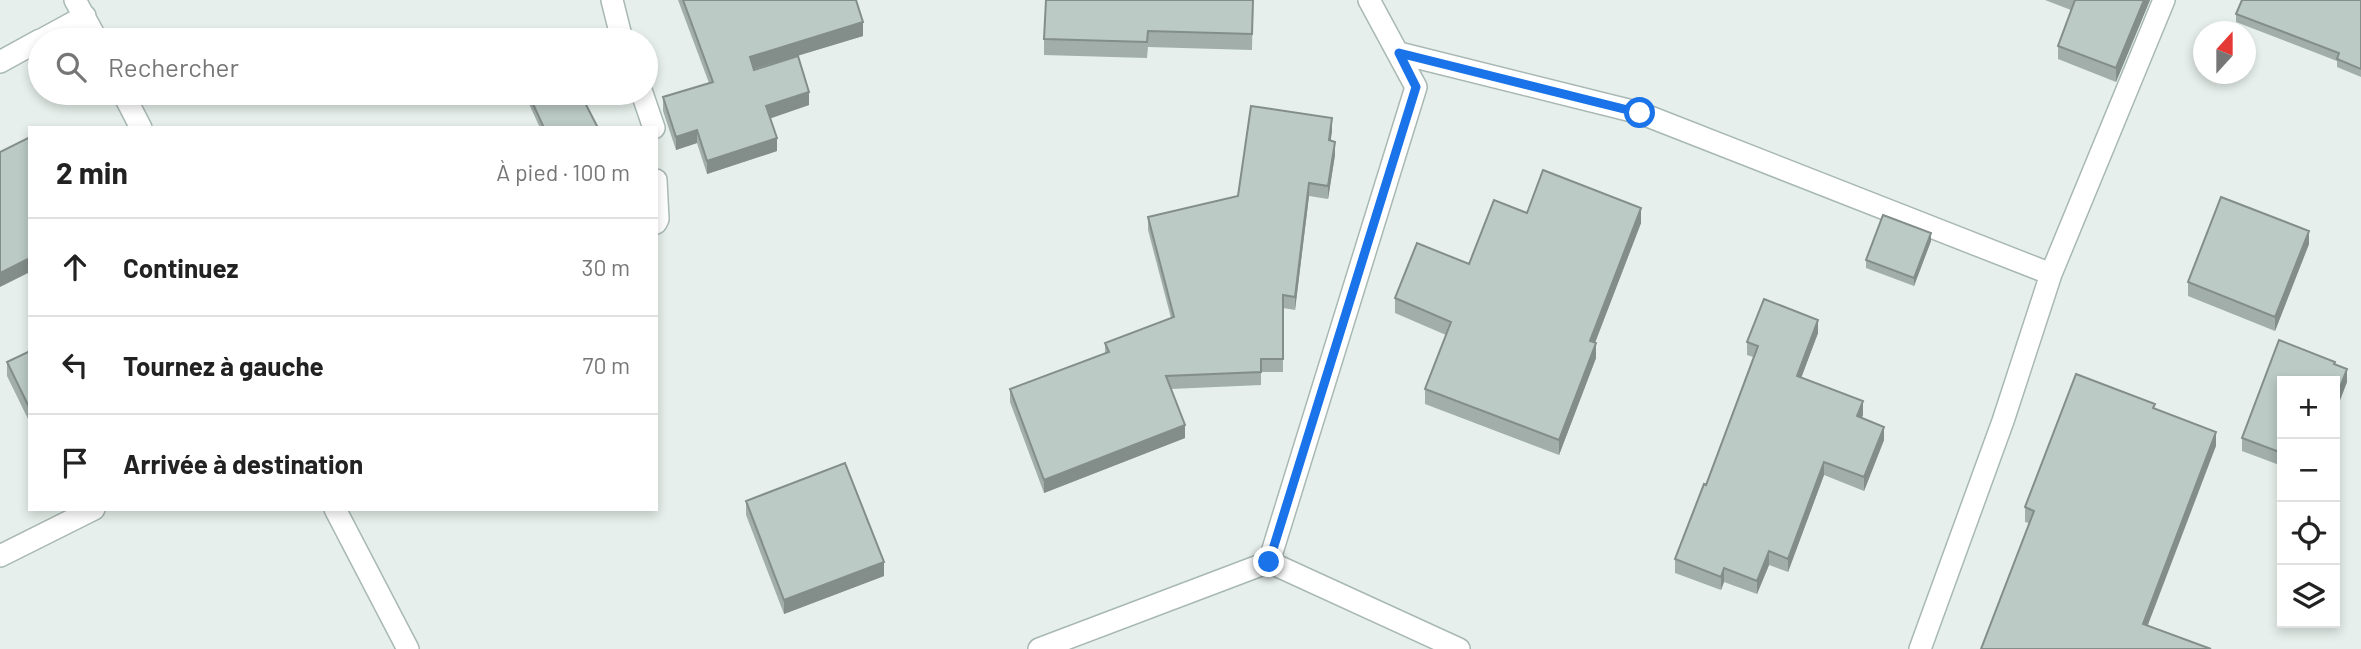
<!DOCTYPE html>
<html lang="fr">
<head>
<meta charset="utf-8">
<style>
  :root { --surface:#fff; --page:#f6f6f6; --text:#222; --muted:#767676; --line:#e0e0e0 }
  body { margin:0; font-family:Barlow,sans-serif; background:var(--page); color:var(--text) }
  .controls { position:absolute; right:21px; bottom:21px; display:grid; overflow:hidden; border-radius:0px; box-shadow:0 4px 10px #0003 }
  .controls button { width:63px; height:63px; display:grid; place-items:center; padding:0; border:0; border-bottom:2px solid var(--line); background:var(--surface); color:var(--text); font:35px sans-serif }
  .compass { position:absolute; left:2193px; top:21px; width:63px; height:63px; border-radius:50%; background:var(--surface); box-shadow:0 4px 10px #0003; rotate:21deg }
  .stop { position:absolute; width:21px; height:21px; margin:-16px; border:5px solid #1a73e8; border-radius:50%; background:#fff }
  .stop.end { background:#1a73e8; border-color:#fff; box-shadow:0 2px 7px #0008 }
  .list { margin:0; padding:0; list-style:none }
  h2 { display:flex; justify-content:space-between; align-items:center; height:91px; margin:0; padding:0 28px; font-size:30px }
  h2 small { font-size:23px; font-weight:400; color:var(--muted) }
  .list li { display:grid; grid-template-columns:46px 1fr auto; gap:21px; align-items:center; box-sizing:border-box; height:98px; padding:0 28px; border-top:2px solid var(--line) }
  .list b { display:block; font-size:26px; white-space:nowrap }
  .list em { font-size:23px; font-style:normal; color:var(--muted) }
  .icon { flex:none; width:38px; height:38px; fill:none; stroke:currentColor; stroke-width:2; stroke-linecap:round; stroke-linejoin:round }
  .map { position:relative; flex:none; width:2361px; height:649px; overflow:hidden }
  .search { position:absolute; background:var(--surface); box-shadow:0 4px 10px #0003; left:28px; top:28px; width:630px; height:77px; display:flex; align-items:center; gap:18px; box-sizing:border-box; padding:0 24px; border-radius:38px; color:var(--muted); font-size:26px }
  .panel { position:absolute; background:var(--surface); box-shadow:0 4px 10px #0003; left:28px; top:126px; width:630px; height:385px; border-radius:0px }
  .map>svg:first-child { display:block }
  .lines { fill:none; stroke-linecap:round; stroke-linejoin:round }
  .street-casing { stroke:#a8b8b2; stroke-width:24 }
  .street { stroke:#fff; stroke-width:21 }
  .wall { fill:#a1aea9 }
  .shaded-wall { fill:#838d89 }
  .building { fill:#bbcac4; stroke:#838d89; stroke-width:2 }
  .route { stroke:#1a73e8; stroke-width:9 }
</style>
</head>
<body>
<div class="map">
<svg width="2361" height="649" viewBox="0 0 2361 649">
  <rect width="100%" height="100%" fill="#e6efeb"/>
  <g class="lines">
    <g class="street-casing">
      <path id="street" d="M75,0L97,40
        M612,0L622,40
        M41,40L85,16
        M1399,53L1640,113L2051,274
        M0,62L40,40
        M123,93L141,128
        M642,93L654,128
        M656,180L658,219L656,223
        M335,509L408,649
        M0,556L94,509
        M1269,562L1459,649
        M1039,649L1269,562L1416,87L1369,0
        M1920,649L2003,421L2051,274L2164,0"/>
    </g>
    <use href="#street" class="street"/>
  </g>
  <path class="wall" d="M678,0H856L863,36L754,69L809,105L770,118L777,151L707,174L697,143L676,150L663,111V97L709,83Z
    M1253,0L1252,50L1148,47L1147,58L1044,55V39Z
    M2045,0H2150L2116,82L2058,59V46L2071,10Z
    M2361,0V77L2337,67V61L2236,22V14Z
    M524,93H580L598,128H540Z
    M1332,131L1330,141L1335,155L1328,199L1309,196L1295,310L1283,308V372H1261V385L1171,389L1185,438L1044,493L1010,402V389L1105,354V343L1171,318L1148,230V217L1238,196Z
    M1527,213L1641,223L1595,342L1596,358L1559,455L1425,404V389L1446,335L1395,313V298L1469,264Z
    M1931,241L1914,286L1866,268V260Z
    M2309,244L2275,331L2188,296V282Z
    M1818,333L1801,378L1863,415L1861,418L1884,440L1864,491L1824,475L1788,572L1769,565L1757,594L1724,582L1721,590L1675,573V559L1706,485L1753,357L1747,355V342Z
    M2279,340L2335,362V365L2347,369V382L2335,413V381H2282V466L2242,451V438Z
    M30,351V423L7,376V362Z
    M2155,409L2216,446L1981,649L2029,523L2025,522V507Z
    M746,501L884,576L784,614L746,515Z"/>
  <path class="shaded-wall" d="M2144,0H2150L2116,82V68Z
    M863,22V36L750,70V57Z
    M809,92V105L766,120V106Z
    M1332,118V131L1329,153V140Z
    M697,130V143L676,150V137Z
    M777,138V151L707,174V161Z
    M1335,142V155L1328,199V186Z
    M1309,183V196L1295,310V297Z
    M1641,208V223L1590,356V341Z
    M2309,231V244L2275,331V317Z
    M1931,233V241L1914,286V278Z
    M30,258V272L0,287V273Z
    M1818,320V333L1797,389V376Z
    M1596,343V358L1559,455V440Z
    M2347,369V382L2335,413V400Z
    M1863,401V415L1857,430V416Z
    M1185,425V438L1044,493V480Z
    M1884,427V440L1864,491V477Z
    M2216,432V446L2143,638V624Z
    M1824,462V475L1788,572V559Z
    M1769,551V565L1757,594V581Z
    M884,562V576L784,614V600Z
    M1724,568V582L1721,590V577Z"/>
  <path class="building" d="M683,0H856L863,22L750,57L754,70L798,56L809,92L766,106L777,138L707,161L697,130L676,137L663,97L713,82Z
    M1046,0H1253L1252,34L1148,31L1147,42L1044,39Z
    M2075,0H2144L2116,68L2058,46Z
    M2242,0H2361V69L2337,59L2339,53L2236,14Z
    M528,93H580L598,128H544Z
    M1251,106L1332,118L1329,140L1335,142L1328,186L1309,183L1295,297L1283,295V359H1261V372L1166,376L1185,425L1044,480L1010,389L1109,352L1105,343L1174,317L1148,217L1238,196Z
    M30,137V258L0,273V152Z
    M1543,170L1641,208L1590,341L1596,343L1559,440L1425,389L1451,322L1395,298L1417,243L1469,264L1494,200L1527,213Z
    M2221,197L2309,231L2275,317L2188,282Z
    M1883,215L1931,233L1914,278L1866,260Z
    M1764,299L1818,320L1797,376L1863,401L1857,416L1884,427L1864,477L1824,462L1788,559L1769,551L1757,581L1724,568L1721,577L1675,559L1704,484L1706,485L1758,346L1747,342Z
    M2279,340L2335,362L2334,364L2347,369L2335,400V381H2282V453L2242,438Z
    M30,351V409L7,362Z
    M2076,374L2155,404L2153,408L2216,432L2143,624L2211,649H1981L2034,511L2025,507Z
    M845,463L884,562L784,600L746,501Z"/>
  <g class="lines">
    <path class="route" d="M1269,562L1416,87L1399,53L1640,113"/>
  </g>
</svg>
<div class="controls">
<button>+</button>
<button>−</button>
<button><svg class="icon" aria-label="locate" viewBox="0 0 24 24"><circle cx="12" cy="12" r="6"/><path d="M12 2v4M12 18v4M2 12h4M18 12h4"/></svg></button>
<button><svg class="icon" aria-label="layers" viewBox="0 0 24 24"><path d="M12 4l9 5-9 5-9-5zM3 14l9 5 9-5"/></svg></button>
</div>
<svg class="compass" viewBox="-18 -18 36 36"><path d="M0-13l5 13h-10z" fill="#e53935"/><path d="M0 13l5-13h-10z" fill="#767676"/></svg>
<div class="stop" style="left:1640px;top:113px"></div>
<div class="stop end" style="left:1269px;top:562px"></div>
<div class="search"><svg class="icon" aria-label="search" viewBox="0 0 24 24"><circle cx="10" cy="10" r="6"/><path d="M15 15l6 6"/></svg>Rechercher</div>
<section class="panel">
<h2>2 min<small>À pied · 100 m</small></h2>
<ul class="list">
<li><svg class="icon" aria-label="ahead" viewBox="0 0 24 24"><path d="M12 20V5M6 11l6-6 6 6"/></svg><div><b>Continuez</b></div><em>30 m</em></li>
<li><svg class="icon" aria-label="left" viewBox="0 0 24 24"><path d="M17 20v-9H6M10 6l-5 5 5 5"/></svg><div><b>Tournez à gauche</b></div><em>70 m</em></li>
<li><svg class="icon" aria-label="arrive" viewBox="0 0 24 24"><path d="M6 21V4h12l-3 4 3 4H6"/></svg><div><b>Arrivée à destination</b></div></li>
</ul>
</section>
</div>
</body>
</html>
